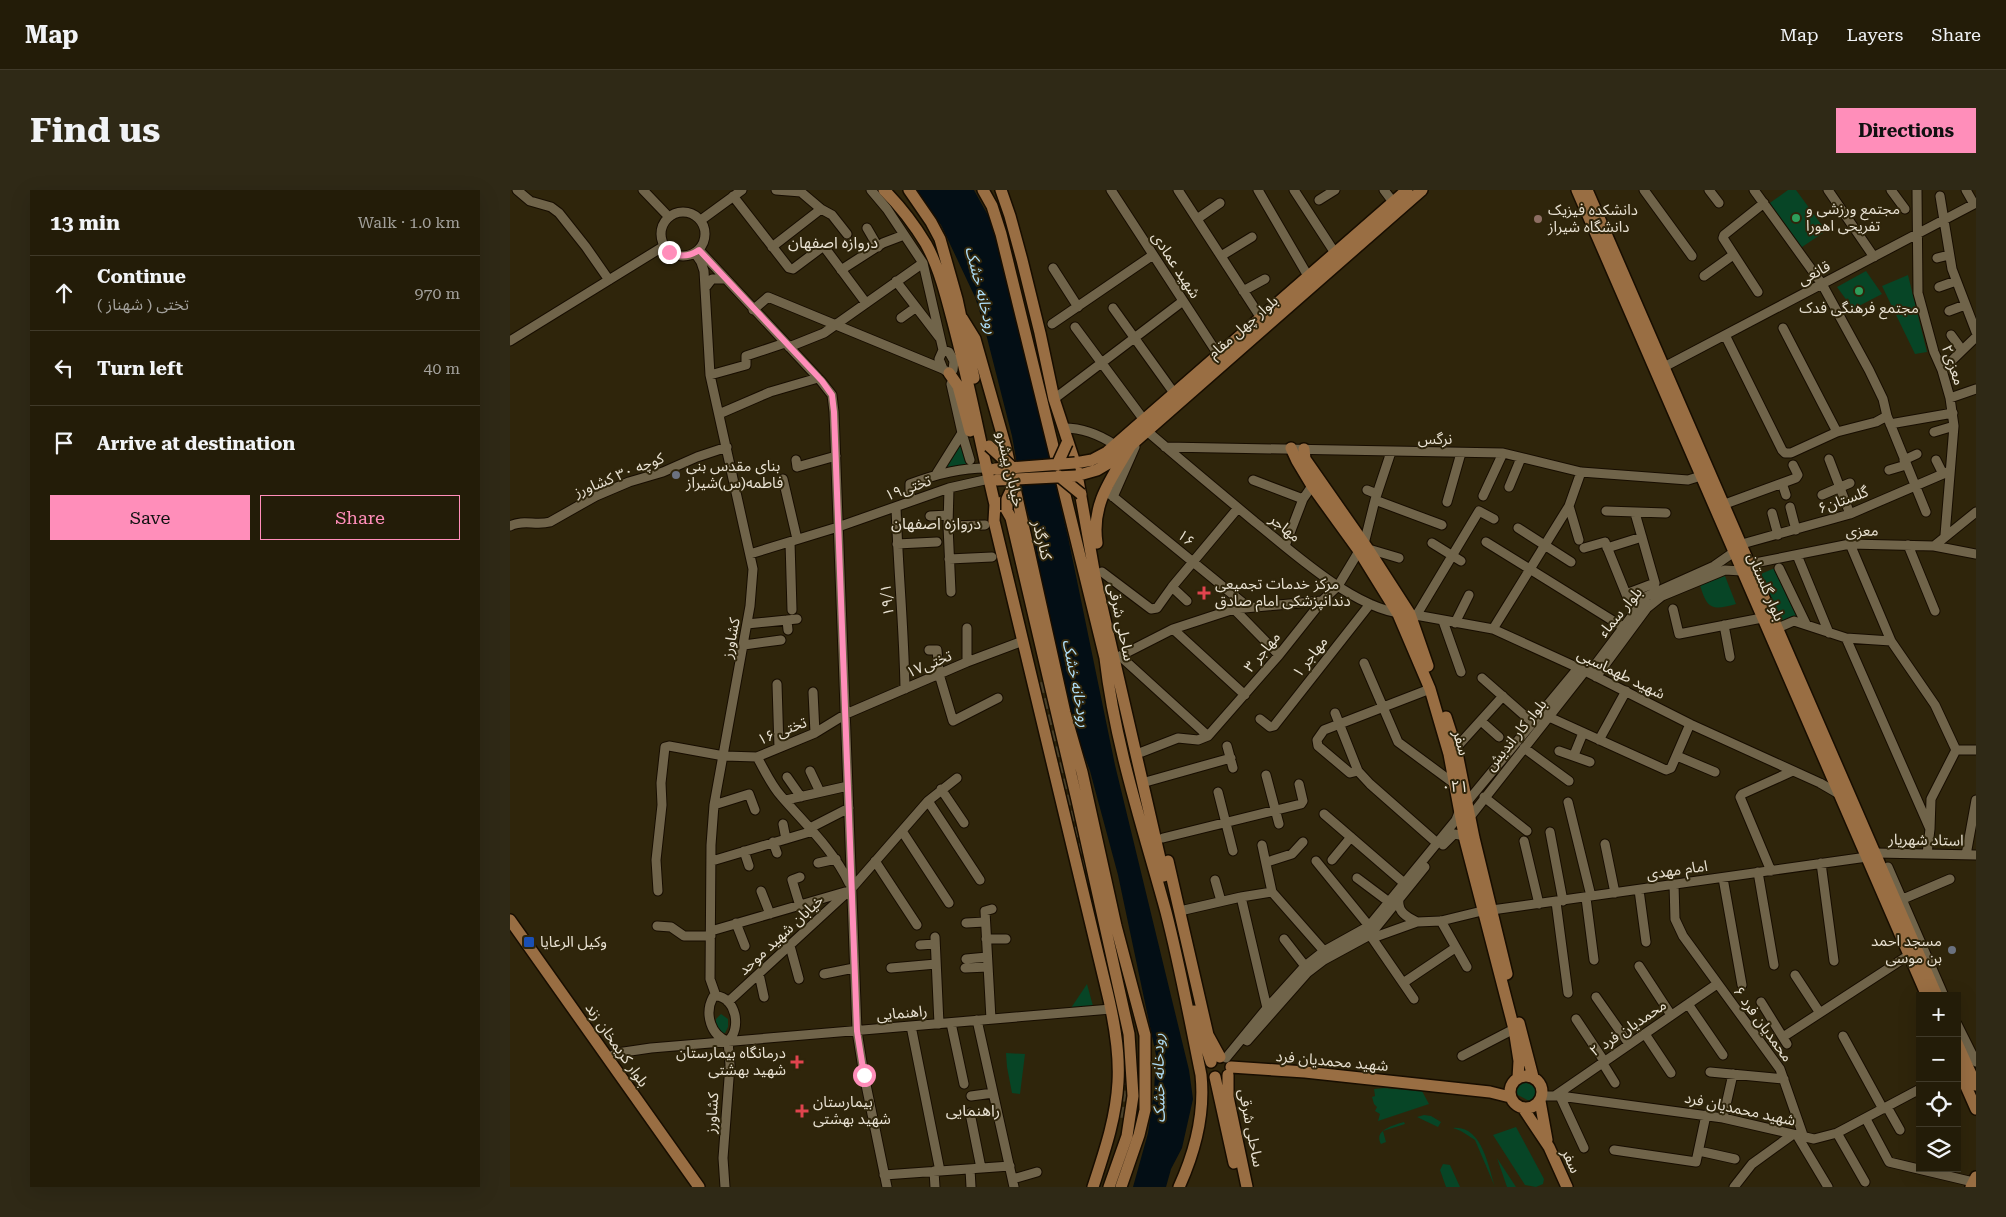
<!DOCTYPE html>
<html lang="en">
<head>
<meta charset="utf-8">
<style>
  :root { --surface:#231c08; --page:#2f2916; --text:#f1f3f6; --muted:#a3a19c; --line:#403a29; --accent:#ff8eba }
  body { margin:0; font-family:"Roboto Serif","Noto Sans Arabic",serif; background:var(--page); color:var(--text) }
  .controls { position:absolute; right:15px; bottom:15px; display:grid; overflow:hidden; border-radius:0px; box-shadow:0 5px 20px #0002 }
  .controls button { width:45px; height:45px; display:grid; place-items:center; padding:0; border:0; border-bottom:1px solid var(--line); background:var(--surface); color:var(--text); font:25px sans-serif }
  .stop { position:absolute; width:15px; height:15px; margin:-11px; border:4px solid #ff8eba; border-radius:50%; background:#fff }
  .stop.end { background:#ff8eba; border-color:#fff; box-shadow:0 1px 5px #0008 }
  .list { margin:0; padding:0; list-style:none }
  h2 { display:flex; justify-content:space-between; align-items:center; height:65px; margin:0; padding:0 20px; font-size:21px }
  h2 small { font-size:16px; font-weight:400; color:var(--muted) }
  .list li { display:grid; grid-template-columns:32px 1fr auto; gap:15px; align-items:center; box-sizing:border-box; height:75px; padding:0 20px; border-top:1px solid var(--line) }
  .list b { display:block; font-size:19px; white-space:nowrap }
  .list p { margin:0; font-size:16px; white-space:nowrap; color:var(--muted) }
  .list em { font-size:16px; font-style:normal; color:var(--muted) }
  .actions { display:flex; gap:10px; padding:15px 20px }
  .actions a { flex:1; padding:11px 0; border:1px solid var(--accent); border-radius:0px; text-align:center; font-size:18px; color:var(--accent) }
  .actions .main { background:var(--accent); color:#111 }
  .icon { flex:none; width:28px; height:28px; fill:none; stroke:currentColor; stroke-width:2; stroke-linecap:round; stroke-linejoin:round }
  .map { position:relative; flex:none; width:1466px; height:997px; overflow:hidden; border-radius:0px }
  header { display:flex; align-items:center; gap:30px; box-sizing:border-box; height:70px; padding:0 25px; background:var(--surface); border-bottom:1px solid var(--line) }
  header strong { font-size:24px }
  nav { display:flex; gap:28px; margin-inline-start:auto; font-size:18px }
  .intro { display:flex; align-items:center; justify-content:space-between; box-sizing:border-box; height:120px; padding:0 30px }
  h1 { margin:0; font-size:35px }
  .button { padding:12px 22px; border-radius:0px; background:var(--accent); color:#111; font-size:18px; font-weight:700 }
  main { display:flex; gap:30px; padding:0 30px }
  aside { flex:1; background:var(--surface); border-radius:0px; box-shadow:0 5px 20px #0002 }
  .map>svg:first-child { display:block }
  .green { fill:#074526 }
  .water { fill:#030e15 }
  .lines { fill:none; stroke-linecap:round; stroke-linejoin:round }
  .major-tunnel { stroke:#4b4129; stroke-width:11; stroke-dasharray:11 5.5; stroke-linecap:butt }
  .minor-casing { stroke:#170d00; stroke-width:11 }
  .major-casing { stroke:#170d00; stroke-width:14 }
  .minor { stroke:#70644a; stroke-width:9 }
  .major { stroke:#996e43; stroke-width:11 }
  .major-bridge-casing { stroke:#170d00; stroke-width:14; stroke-linecap:butt }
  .major-bridge { stroke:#996e43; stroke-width:11 }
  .route { stroke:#ff8eba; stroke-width:6 }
  .leisure-dot { fill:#2e9e5b; stroke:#2f250b; stroke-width:2 }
  .education-dot { fill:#8d6e63; stroke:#2f250b; stroke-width:2 }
  .worship-dot { fill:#6b7280; stroke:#2f250b; stroke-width:2 }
  .health-dot { fill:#e0444e; stroke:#2f250b; stroke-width:2 }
  .transit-dot { fill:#1a4fb4; stroke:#2f250b; stroke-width:2 }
  .labels { text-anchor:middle; stroke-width:4; stroke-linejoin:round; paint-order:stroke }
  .poi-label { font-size:15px; fill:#e9e2d3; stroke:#2f250b; text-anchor:start }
  .street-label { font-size:15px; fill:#e9e2d3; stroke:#2f250b }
  .neighbourhood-label { font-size:16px; fill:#e9e2d3; stroke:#2f250b }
  .water-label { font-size:16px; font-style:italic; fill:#addcf6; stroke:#2f250b }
</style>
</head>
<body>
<header>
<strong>Map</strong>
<nav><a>Map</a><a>Layers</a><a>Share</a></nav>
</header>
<div class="intro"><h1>Find us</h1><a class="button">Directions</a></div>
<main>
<aside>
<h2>13 min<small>Walk · 1.0 km</small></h2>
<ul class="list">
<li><svg class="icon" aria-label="ahead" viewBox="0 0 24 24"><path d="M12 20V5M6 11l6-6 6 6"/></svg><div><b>Continue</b><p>تختی ( شهناز )</p></div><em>970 m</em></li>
<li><svg class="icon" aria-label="left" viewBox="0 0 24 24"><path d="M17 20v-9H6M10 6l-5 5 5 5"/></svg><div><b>Turn left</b></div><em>40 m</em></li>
<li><svg class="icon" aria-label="arrive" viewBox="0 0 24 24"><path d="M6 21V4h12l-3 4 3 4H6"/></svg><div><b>Arrive at destination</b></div></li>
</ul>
<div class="actions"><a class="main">Save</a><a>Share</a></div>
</aside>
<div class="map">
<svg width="1466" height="997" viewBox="0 0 1466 997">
  <rect width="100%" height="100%" fill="#2f250b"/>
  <path class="green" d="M1278,0H1286L1316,41L1289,59L1257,15Z
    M1356,81L1372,104L1343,119L1327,97Z
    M1398,85L1417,162L1405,164L1372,96Z
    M450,252L457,275L435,279Z
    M1267,377L1288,425L1272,432L1251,384Z
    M1215,386L1226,414C1202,421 1197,419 1190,395Z
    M577,794L583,816L561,818Z
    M211,824L218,829V837L215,843L212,844L206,835V829Z
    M496,863L515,864L510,904L502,903L497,877Z
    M1010,892C1018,892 1025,896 1029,903L1023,913L1006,904L1004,900Z
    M874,898L912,901L919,914L868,931L870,924L865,921L867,917L864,914L862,907L865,906L864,899Z
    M914,925L921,926L931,932L928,937L907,927Z
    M894,932L895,934L873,941L876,952L871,954C863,940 884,935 894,932Z
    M1006,937L1034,989L1033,994L1026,997L1015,995L983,945Z
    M943,938C972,935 978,976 985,997L965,950L951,941Z
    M987,968L1006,997H997Z
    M933,974L940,975L950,997H936L930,980Z"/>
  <path class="water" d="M405,0H464L485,38L558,347L605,575L679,880L683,909L672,958L661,979L656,997H623L638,943L644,901L646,865L608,685L580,581L559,525L532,403L523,342L512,303L502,246L473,132L465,107L431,35Z"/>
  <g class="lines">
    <path class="major-tunnel" d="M532,492L591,744L616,869
      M614,928L617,888"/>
    <g class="minor-casing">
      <path id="minor" d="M7,0L20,11L41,17L49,23L76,57L99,90
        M133,0L158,26
        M266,0L291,2L311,19L322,25L337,44
        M361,0L377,19L413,73L433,160
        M601,0L711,169
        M668,0L751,128
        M748,0L798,86
        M784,0L825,63
        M874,0L883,12
        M1134,0L1182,66
        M1199,0L1209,13
        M1244,0L1312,94L1359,180L1373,209L1377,226L1416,322
        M1318,0L1364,67
        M1381,0L1395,19
        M1407,0L1408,103L1424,162L1432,180L1440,208L1444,236L1435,345
        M1456,0L1464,14
        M223,6L279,78L283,79L311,58H315L356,113
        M1430,6L1442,79L1466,142
        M809,10L825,0
        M151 44a22 22 0 1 1 44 0a22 22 0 1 1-44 0Z
        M687,29L710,13
        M191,30L232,0
        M357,38L368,57
        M262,57L311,19
        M189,60L311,191L322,205L324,222L347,841L354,885L377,997
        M185,63L191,72L194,81L200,185L243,379L240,416L204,615L201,655L200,789L206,806
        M711,66L742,47
        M1427,68L1439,65
        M543,78L568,117
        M331,80L373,53L394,45
        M1194,86L1223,65
        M386,91L429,147
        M1429,97L1446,91
        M195,98L202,89H215
        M733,101L755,89
        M1248,102L1213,48L1214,45L1254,13
        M603,118L664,203
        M243,120L258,107L433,179
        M1439,121L1455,115
        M391,128L405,118
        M542,134L643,65
        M565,137L634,230
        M1273,138L1327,242
        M1215,145L1272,260L1275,263H1281L1327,242L1366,232L1377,226
        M1441,145L1452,160
        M0,151L154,56
        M279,157L314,143L413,73
        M433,160L439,162L444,171L443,180L439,183L433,179L429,169Z
        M1154,177L1466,13
        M1432,180L1466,147
        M200,185L236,175V166L275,153
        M441,194L452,243L460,270
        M1440,208L1466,199
        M544,209L673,111
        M209,224L260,202L308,188
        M1380,234L1443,223
        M554,238C573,238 590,245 605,255
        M637,241C673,272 709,302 745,332C784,363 849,424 900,424L983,439L1075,481L1180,534L1310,593L1329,604
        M1424,242L1444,236
        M655,257L993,263L1071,282L1178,290L1191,286
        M1319,269L1340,324
        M286,270L287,277L326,266
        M1394,270L1407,264
        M1426,270L1433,284
        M1379,280L1396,275
        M427,283L452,243
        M273,289L287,349
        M743,290L793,309
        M1272,293L1276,305
        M999,297L1011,268
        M439,298L438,336L441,402
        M595,300L738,417
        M857,300L867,304
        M1312,305L1340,293
        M973,306L993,263
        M603,307L625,257
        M865,310L932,335
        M400,311V294C426,284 452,277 481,278
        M937,312L951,263
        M1215,314L1286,288L1288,285L1283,275
        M1059,316L1069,350
        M386,317C388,378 394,439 395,499
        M1280,317L1286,340
        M1096,321L1156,323
        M1262,323L1268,345
        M420,326L438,325
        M0,336C13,329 26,336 40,332L86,306L119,292L153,282L187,267L217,257
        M438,336L475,335
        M1008,338L1061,372
        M280,352L282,420
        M976,352L1113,437
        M922,353L951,371
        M387,354L427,352
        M854,354L865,310L881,262
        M1232,354L1340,324L1440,281
        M1340,354L1381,451L1425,515L1446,560
        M1398,355L1425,421
        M775,356L793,309L802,296
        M1424,356L1466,322
        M1074,358L1095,352L1116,404L1126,419
        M1097,358L1132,347
        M860,362L862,360L889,368
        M240,364L328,337L439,298L479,289
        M1287,365L1319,443
        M439,369L482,367
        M1240,374L1340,354L1424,356L1466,364
        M1269,378L1296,434
        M592,382L641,419L647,418L662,397L728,318
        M662,397L677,411
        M1116,404L1145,393L1125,323
        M724,419L769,465
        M1163,419L1169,444L1252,428
        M906,426L969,321L984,329
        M277,430L278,440
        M933,431L951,482
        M945,433L959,405
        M237,434L287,429
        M1214,435L1220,467
        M457,438V472
        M1268,438L1284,431L1336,448L1381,451
        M663,439L735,505
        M983,439L1059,316L1071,282
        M1336,448L1420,639
        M234,455L271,450
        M419,460H427L429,484L443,531L488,508
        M854,473L888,552L946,595
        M1079,483L1137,406L1204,376L1224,362
        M1086,487L1137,418L1152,406L1215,380L1232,381
        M972,488L1023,533
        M267,494L269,558
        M303,502L305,543
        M825,523L848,581L860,594L927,653
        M1039,527L1156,580L1161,578L1180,534
        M750,529L760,537L764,536L860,414
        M971,531L989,547
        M698,546L610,466L663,439L724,419L812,411
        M1089,550L1116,501
        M717,556L723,578
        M946,558L993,506
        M1014,558L1059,591
        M1446,560H1466
        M1049,561L1080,572
        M632,562L668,548L688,550L698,546L769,465L812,411L828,396L849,361
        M1064,565L1073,543
        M1167,566L1205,582
        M247,567C254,579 261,595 271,606C295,634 323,659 339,693
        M300,581L310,602
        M848,581L840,583L808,556L807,550L814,540L920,499
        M756,585L769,634
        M277,587L291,607
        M639,591L721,568
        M431,599L454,633
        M708,602L723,661
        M974,607L1017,641
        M276,610L338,596
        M418,611L470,690
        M957,612L1068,478
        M1058,612L1081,706
        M204,615L239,604L245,620
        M814,624L894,693
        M960,627L1075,481
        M273,634L276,649
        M300,638L339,618
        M392,641L439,713
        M1040,642L1053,711
        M653,648L791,614L793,611L789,594
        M1014,651L1029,714
        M263,652L267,663
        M1095,654L1105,703
        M752,655L762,702
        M933,655L944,644L950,645L955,648
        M234,661L239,676
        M1366,663L1466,665
        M1417,664L1420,639L1421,609L1446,560
        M1456,665L1466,610
        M822,670L841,647
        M202,671L303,641
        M365,671L407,735
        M806,671L859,736
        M757,672L782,664L793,652
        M308,673L326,669
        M1311,673L1324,771
        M1378,677L1434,806
        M1261,681L1230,607L1232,604L1283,581
        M1248,682L1264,775
        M290,687L282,690L290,716
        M847,688L879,712
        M1213,688L1232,795
        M705,690L711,711
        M1164,694L1165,729L1173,746L1270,879L1294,948
        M1129,700L1136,752
        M148,701L146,670L152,615L151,593L155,557L159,556L214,566L247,567L305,543L336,524L457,472L513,451
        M251,701L260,724
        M762,702L814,761
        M731,707L757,818
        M1076,708L1084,770
        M889,709C887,722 897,727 907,732
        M1393,709L1440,689
        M1046,712L1058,803
        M982,720L1357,667
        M670,721L731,707L762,702
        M931,731L957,777
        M226,733L235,756
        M456,733L475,732
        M147,736L161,737L174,746H201
        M201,741L335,702
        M860,745L868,746L907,732L931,731L972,721
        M860,745L904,809
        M425,747L429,834
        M476,749H496
        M774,749L795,776
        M410,755L425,754
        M280,756L289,789
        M456,769L477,767
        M1129,776L1161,825
        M381,778L426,774
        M455,778L478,777
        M249,784L254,807
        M314,784L344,778
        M1285,785L1310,823
        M893,793L945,758
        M206,806C226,807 232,839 218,851C201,846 194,824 203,807Z
        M1086,807L1119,854
        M218,812L342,698L418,611L447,588
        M1251,812L1277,854
        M1178,814L1213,865
        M481,829L475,721L482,719
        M1066,829L1094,871
        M467,830L504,997
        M441,833L454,894
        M1447,834L1466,872
        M401,836L430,981
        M1135,844L1161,883
        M1333,846L1373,919
        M1273,847L1399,765
        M737,851L797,783L814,770L860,745L915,677
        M952,866L1004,839
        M98,868L107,863L141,858L601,819
        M716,868L757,818L795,776L814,761L859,736L946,630L950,620
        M1092,872L1105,893
        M1200,882L1274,889
        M1046,905L1207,794
        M461,906L483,903
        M1032,906H1050L1213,928L1304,949L1327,943L1410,899
        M1050,906L1074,958
        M1377,917L1390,940
        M460,923L471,978
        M1213,928L1223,884
        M1356,929L1379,972L1459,991
        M1327,943L1355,992
        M1288,947L1318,997
        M1104,960L1186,972L1196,925
        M1189,961L1225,969
        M460,979L461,997
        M424,981L425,997
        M374,985L500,976
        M503,989L527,982
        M215,997L213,968L220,875L218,851
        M1224,997L1242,974L1282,945"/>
    </g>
    <g class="major-casing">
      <path id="major" d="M374,0C390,16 404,34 416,54C431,81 438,114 446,144C461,202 472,261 486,319
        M399,0L421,32L430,49L447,109L464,188
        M473,0L482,16L491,44L595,468C605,555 633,638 656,722C670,776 680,831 691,885C695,924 685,962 669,997
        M491,0L500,26L512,70L530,143L544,209L565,273L585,386L654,686
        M1067,0L1417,806
        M1077,0L1427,806
        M452,128L465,149L496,258L555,523L572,582L606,736L635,845V920L629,945L611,997
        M439,183L448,196L460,241
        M781,258L787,271L802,296L849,361L888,424L920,499L939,564L955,650L1004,839L1009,871L1008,888
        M794,259L795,269L860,362L900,424L918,476
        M565,273L582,270L597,262L897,0
        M566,286L587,280L604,270L912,0
        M492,312L501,328L567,610L619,844L623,906L617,946L599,997
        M485,313L484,331L595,793C603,825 610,859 608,892C606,929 594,963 583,997
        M587,353C581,313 602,288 621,255
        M936,527L946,558L964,648L997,784
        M658,671L698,845L710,867
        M0,730L189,997
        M684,821L701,872
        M1009,833L1023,887
        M1447,853L1466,895
        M1447,876L1466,919
        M721,877L795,882L980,902L1000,907
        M718,885V907L737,997
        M1000 902a16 16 0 1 1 32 0a16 16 0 1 1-32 0Z
        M705,887L724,973
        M1030,911L1037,950
        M1013,918L1039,957L1057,997
        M1461,997L1466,987"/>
    </g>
    <use href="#minor" class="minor"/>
    <use href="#major" class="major"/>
    <g class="major-bridge-casing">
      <path id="major-bridge" d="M479,256L503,278
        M547,275L557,253
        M485,279L565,273
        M549,286L571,304
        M487,290L566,286
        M497,320V309L506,290"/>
    </g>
    <use href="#major-bridge" class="major-bridge"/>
  </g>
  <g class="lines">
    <path class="route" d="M159,62C169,67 179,67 189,60L312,191L322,205L324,222L347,841L354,885"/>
  </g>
  <g class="leisure-dot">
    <circle cx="1286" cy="28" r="5"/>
    <circle cx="1349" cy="101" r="5"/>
  </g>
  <circle class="education-dot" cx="1028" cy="29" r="5"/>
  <g class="worship-dot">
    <circle cx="166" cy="285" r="5"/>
    <circle cx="1442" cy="760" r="5"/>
  </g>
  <g class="health-dot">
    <path d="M691.5 395.5h5v5h5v5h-5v5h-5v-5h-5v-5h5z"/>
    <path d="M284.5 864.5h5v5h5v5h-5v5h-5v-5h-5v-5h5z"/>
    <path d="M289.5 913.5h5v5h5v5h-5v5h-5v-5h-5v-5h5z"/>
  </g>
  <rect class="transit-dot" x="13" y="746" width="12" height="12" rx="2.5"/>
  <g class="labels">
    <g class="poi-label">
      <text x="1296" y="24">مجتمع ورزشی و<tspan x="1296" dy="17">تفریحی اهورا</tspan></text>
      <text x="1038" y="25">دانشکده فیزیک<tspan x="1038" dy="17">دانشگاه شیراز</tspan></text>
      <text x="1349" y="123" text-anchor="middle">مجتمع فرهنگی فدک</text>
      <text x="176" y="281">بنای مقدس بنی<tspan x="176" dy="17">فاطمه(س)شیراز</tspan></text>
      <text x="705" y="399">مرکز خدمات تجمیعی<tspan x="705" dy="17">دندانپزشکی امام صادق</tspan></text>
      <text x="1432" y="756" text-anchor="end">مسجد احمد<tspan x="1432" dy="17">بن موسی</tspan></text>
      <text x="30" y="757">وکیل الرعایا</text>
      <text x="276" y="868" text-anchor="end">درمانگاه بیمارستان<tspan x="276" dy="17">شهید بهشتی</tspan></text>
      <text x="303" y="917">بیمارستان<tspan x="303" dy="17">شهید بهشتی</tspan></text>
    </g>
    <g class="street-label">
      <text transform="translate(666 75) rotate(57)" y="5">شهید عمادی</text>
      <text transform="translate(1304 83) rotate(-28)" y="5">قانعی</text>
      <text transform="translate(733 137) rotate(-41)" y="5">بلوار چهل مقام</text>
      <text transform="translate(1443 175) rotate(71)" y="5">۲معزی</text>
      <text x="925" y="254">نرگس</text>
      <text transform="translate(500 279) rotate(77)" y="5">خیابان پیشرو</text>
      <text transform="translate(109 285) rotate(-22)" y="5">کوچه ۳۰ کشاورز</text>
      <text transform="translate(398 298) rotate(-20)" y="5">تختی۱۹</text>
      <text transform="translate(1333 310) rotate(-20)" y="5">گلستان۶</text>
      <text transform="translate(775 338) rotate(39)" y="5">مهاجر</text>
      <text transform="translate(1352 341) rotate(-2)" y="5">معزی</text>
      <text transform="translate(676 348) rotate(39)" y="5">۱۶</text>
      <text transform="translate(532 350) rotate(76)" y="5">کنارگذر</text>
      <text transform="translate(1256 397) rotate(67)" y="5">بلوار گلستان</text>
      <text transform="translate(377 410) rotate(-96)" y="5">۱۹/۱</text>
      <text transform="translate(1110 422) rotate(-50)" y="5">بلوار سماء</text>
      <text transform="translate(611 432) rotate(78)" y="5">ساحلی شرقی</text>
      <text transform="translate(221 448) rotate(-79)" y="5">کشاورز</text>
      <text transform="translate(752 462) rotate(-50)" y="5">۳ مهاجر</text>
      <text transform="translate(800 467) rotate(-52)" y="5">۱ مهاجر</text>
      <text transform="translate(419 474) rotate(-23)" y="5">تختی۱۷</text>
      <text transform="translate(1111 484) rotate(26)" y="5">شهید طهماسبی</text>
      <text transform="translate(272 541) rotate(-22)" y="5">تختی ۱۶</text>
      <text transform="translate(1006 545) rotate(-51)" y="5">بلوار کار اندیش</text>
      <text transform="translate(951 553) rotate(75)" y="5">سفر</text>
      <text transform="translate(1416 650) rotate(1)" y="5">استاد شهریار</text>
      <text transform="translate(1167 680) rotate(-8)" y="5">امام مهدی</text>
      <text transform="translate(271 745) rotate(-43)" y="5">خیابان شهید موحد</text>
      <text transform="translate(392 823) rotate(-5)" y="5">راهنمایی</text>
      <text transform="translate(1253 834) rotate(54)" y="5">۶ محمدیان فرد</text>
      <text transform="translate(1118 838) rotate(-34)" y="5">۲ محمدیان فرد</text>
      <text transform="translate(107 855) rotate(55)" y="5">بلوار کریمخان زند</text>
      <text transform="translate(822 871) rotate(5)" y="5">شهید محمدیان فرد</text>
      <text transform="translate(1230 919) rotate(12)" y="5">شهید محمدیان فرد</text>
      <text transform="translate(202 923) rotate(-86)" y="5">کشاورز</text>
      <text transform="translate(741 938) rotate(79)" y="5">ساحلی شرقی</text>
      <text transform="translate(1061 971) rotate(65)" y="5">سفر</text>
    </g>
    <g class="neighbourhood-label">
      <text x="323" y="58">دروازه اصفهان</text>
      <text x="426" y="339">دروازه اصفهان</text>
      <text x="945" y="602">۰۲۱</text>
      <text x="463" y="926">راهنمایی</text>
    </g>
    <g class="water-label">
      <text transform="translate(472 100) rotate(76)" y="6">رودخانه خشک</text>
      <text transform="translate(567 493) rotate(79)" y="6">رودخانه خشک</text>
      <text transform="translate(648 888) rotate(-91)" y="6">رودخانه خشک</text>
    </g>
  </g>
</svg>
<div class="controls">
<button>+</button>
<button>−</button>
<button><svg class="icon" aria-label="locate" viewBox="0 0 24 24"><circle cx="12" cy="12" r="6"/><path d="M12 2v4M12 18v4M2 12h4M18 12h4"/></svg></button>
<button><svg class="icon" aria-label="layers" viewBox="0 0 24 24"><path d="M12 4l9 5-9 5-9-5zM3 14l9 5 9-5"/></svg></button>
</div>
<div class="stop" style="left:354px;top:885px"></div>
<div class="stop end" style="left:159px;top:62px"></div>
</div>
</main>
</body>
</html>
